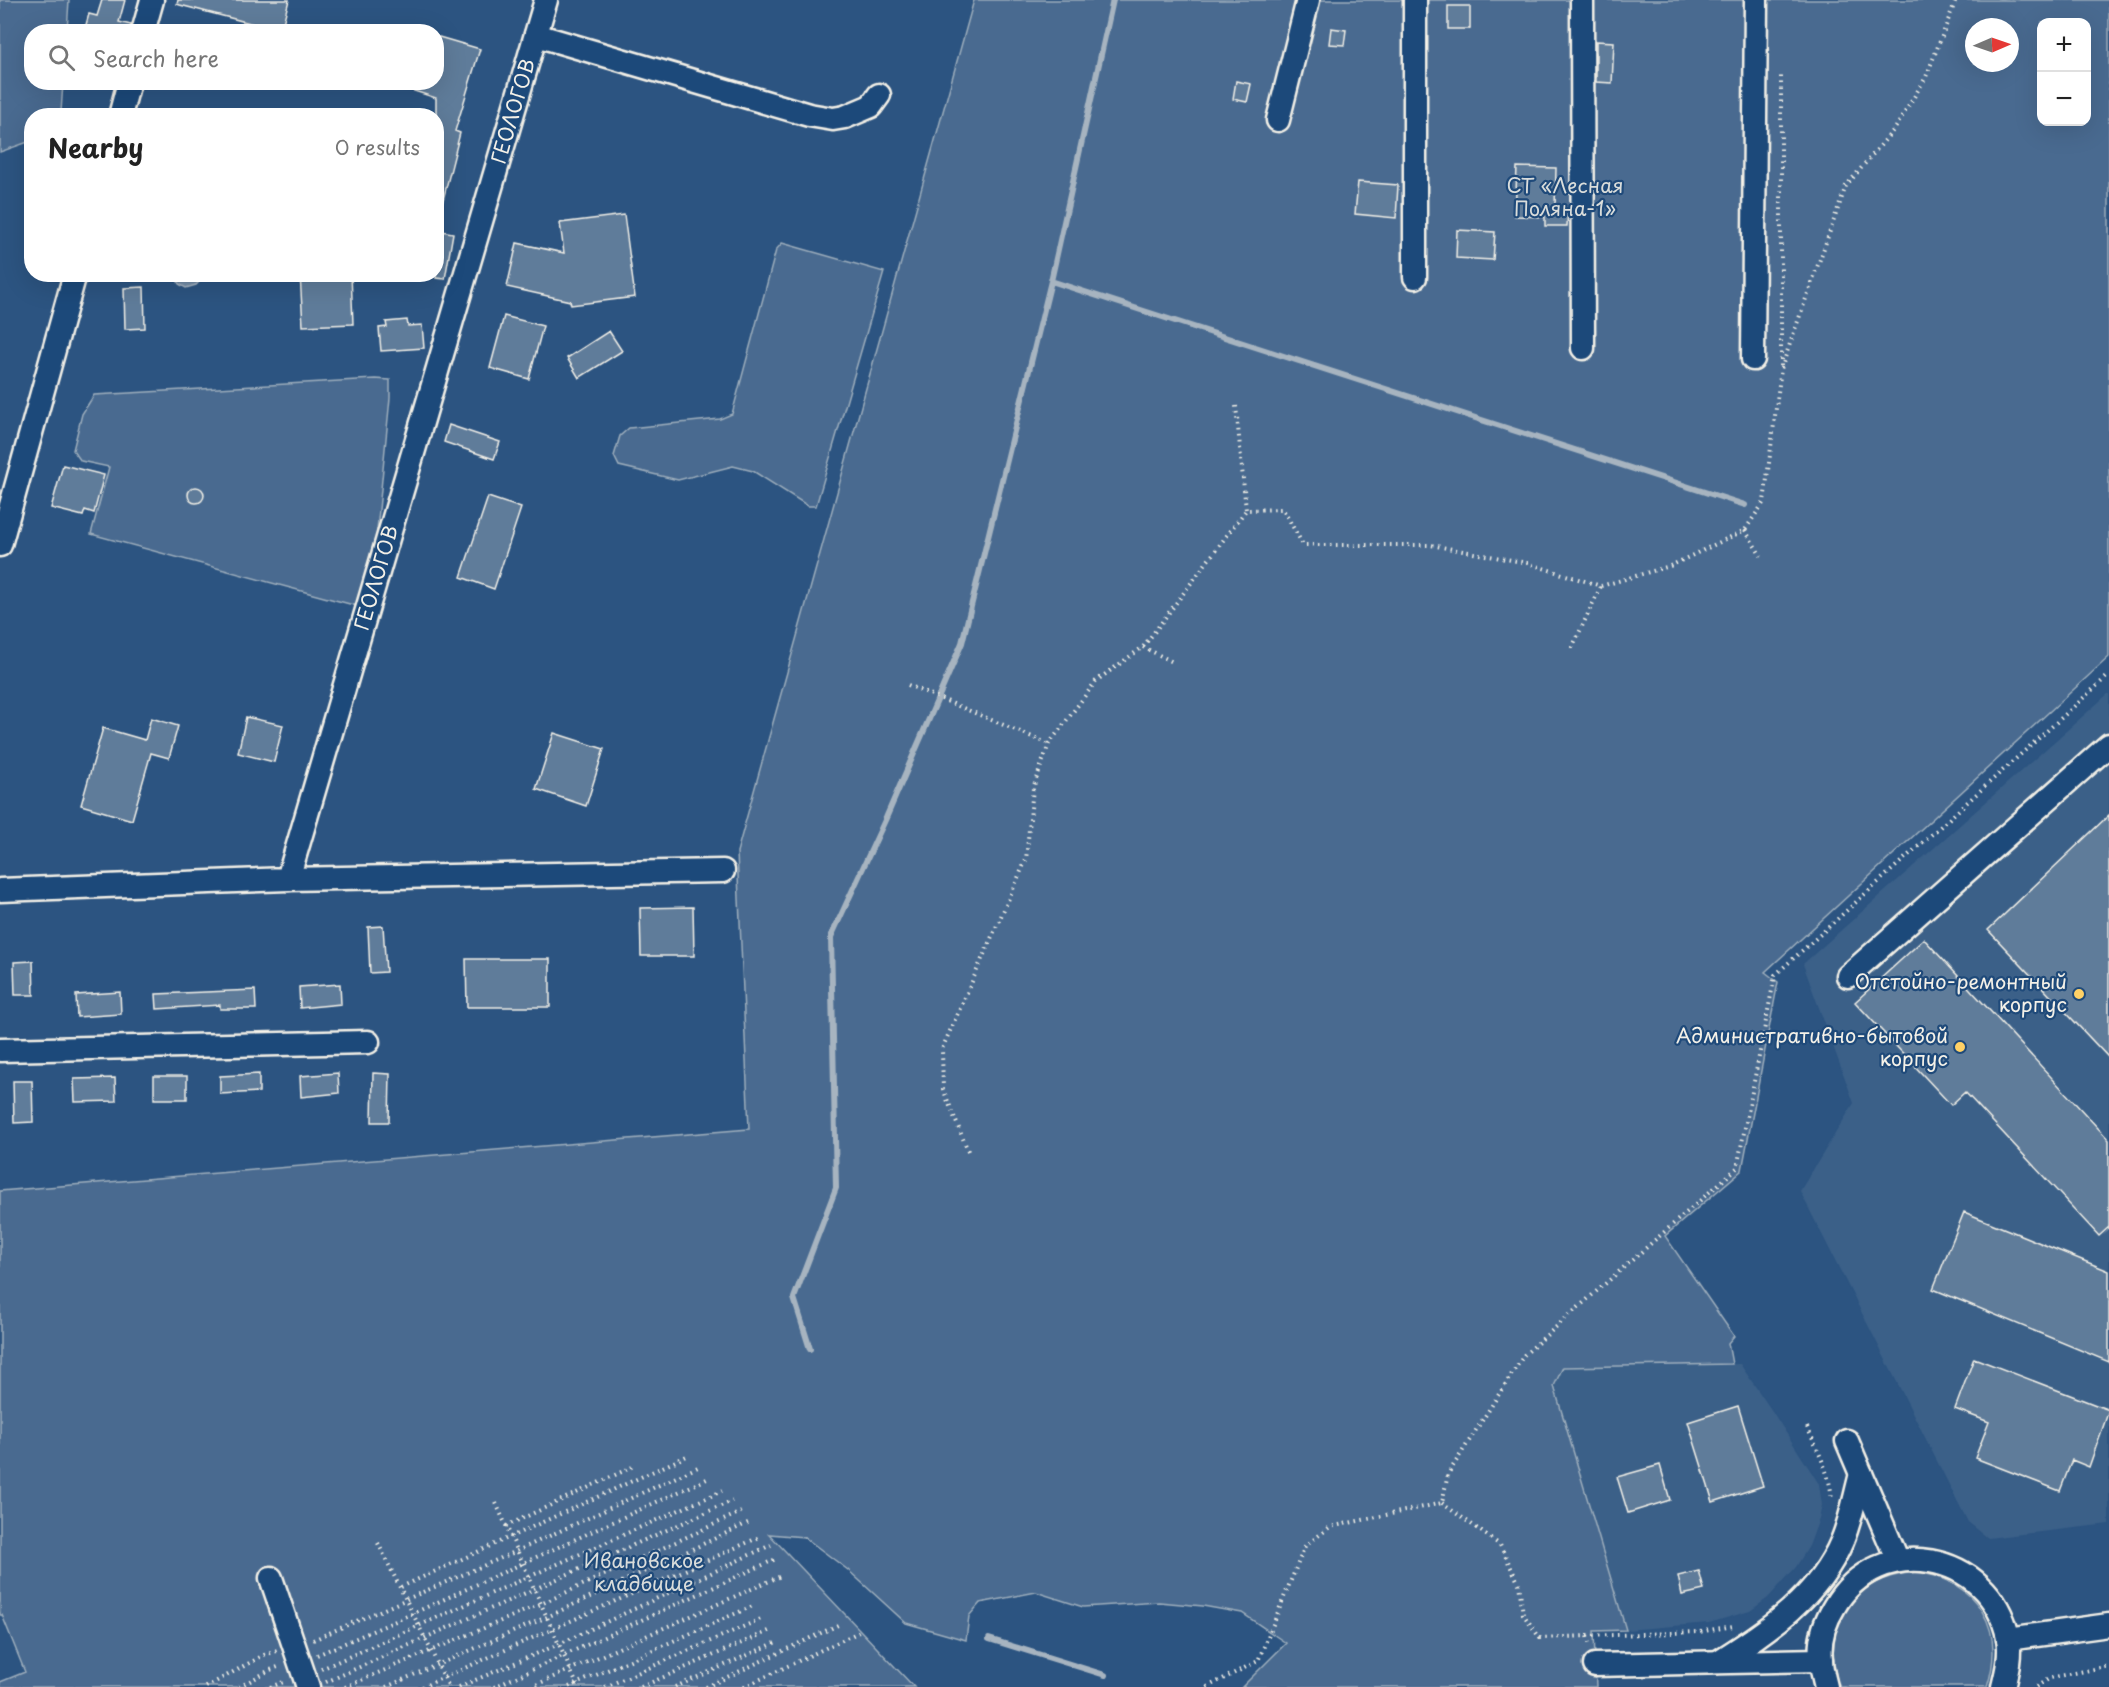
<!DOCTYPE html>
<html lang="en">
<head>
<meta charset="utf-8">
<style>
  :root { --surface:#fff; --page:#f6f6f6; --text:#222; --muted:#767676; --line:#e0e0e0 }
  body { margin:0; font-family:"Playpen Sans",sans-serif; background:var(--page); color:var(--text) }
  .controls { position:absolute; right:18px; top:18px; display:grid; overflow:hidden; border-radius:12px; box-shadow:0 6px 24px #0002 }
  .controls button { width:54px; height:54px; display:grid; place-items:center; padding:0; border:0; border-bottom:2px solid var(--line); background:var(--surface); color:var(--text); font:30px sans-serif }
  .compass { position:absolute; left:1965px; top:18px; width:54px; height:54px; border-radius:50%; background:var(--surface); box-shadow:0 6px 24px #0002; rotate:88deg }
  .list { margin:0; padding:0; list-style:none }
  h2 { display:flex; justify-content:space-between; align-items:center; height:78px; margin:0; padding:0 24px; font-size:26px }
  h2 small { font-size:20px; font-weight:400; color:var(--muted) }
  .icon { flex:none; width:33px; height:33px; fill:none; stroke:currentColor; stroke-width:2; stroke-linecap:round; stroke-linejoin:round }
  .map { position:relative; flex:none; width:2109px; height:1687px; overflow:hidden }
  .search { position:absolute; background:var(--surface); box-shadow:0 6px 24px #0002; left:24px; top:24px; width:420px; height:66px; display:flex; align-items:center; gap:15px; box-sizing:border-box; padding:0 21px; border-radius:24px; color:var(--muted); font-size:22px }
  .panel { position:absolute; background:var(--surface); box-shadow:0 6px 24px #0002; left:24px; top:108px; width:420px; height:174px; border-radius:24px }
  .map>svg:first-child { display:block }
  .built { fill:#3b6088 }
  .green { fill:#496b90; stroke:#9eaebc; stroke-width:1.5; fill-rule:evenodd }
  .water { fill:#738ca6; stroke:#a7b4c0; stroke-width:1.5 }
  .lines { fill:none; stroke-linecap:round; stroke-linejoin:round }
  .stream { stroke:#a7b4c0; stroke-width:6 }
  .building { fill:#5e7b9a; stroke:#f4f1e8; stroke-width:1.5 }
  .minor-casing { stroke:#f4f1e8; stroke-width:27 }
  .path { stroke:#f4f1e8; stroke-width:4; stroke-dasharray:1.5 4.5; stroke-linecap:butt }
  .minor { stroke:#1f4a7a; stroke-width:22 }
  .poi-dot { fill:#ffd166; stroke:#1f4a7a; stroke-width:2 }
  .labels { text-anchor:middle; stroke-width:4.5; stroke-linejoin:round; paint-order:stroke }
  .street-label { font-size:20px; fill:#f4f1e8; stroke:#1f4a7a }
  .park-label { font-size:20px; fill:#dadddb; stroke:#1f4a7a }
  .poi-label { font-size:20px; fill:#f4f1e8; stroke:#1f4a7a; text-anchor:end }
</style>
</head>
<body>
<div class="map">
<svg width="2109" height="1687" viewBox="0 0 2109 1687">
  <rect width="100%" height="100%" fill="#2c5481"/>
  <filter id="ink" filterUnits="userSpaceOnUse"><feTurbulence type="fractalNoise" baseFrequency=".0167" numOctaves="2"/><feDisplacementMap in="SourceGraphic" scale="12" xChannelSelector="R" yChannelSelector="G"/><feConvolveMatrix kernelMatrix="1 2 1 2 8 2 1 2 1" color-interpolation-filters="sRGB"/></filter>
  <g filter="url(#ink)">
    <path class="built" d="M2109,693V1524L1988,1538L1968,1522L1800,1191L1854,1103L1803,964Z
      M1740,1364L1772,1411L1819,1484L1822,1505L1819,1519L1809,1546L1796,1567L1768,1598L1750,1611L1709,1623L1626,1630L1554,1386L1563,1367Z"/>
    <path class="green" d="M0,0H69L67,31L32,32V82L63,83L61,112L59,115L32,116L31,141L0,152Z
      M974,0H2109V657L1765,972L1778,982L1742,1170L1665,1236L1734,1336L1728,1343L1732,1364L1563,1367L1554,1386L1626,1630L1594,1631L1596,1687H1242L1286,1643L1242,1613L1203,1606L1159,1602L1083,1607L1036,1592L980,1603L969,1616L966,1640L906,1623L848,1570L804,1537L769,1534L914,1687H0V1682L25,1672L2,1615H0V1191L749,1129L737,852ZM2042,22H2086V122H2042ZM1974,27H2010V63H1974Z
      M782,243L884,272L816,506H808L753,471L733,466L678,480L619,466L614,456L620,436L629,428L720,419L732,414L776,250Z
      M375,379L390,380V398L376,540L361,607L91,534L109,467L81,461L73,450L82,414L94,395Z
      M1917,1572C1978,1582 2006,1628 1987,1687H1839C1820,1624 1850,1578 1917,1572Z"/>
    <path class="water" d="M175,275V274L206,275L196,285L186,288L179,284Z"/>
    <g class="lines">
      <path class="stream" d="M1051,281L1745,505
        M810,1349L794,1298L836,1188L831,937L886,818L962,643L1051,281L1113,0
        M989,1639L1105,1675"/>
    </g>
    <path class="building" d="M102,0H125L119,22L131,25L130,32H84L89,14L97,16Z
      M178,0H289L281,31L180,5L177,4Z
      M1448,6H1470V29H1448Z
      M1331,28L1346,30L1344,45L1329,44Z
      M439,37L480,49L455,131L460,133L442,204L436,203V98L399,86V82H436V47Z
      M1596,41L1614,42L1612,83L1596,82Z
      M1236,81L1251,84L1247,102L1233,99Z
      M1517,167L1556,168L1555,208H1568L1567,226H1545V217L1515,216Z
      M1358,182L1398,185L1396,218L1355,214Z
      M624,215L635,297L571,305L570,301L507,287L517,243L564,253L560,223Z
      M436,230L453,233L445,279L436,278Z
      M1457,230L1495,232L1493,260L1456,258Z
      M300,274H351L353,324L303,326Z
      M144,287L145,328L125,329L124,288Z
      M504,316L543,326L529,379L490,368Z
      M407,320L408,326L422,325L424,348L381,351L379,328L387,327L386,322Z
      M609,331L622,351L579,378L567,358Z
      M449,425L500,442L494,459L444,442Z
      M63,465L104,475L94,513L85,510L83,516L51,508Z
      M188 495a8 8 0 1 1 16 0a8 8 0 1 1-16 0Z
      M488,497L521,508L494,589L461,577Z
      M246,717L283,725L274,762L238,753Z
      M151,718L178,726L169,758L151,753L132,820L81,805L103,728L145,740Z
      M554,733L604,749L586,806L536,789Z
      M2109,815V1058L1988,930Z
      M693,907L694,956H641L640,908Z
      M383,926L386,972L370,973L368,927Z
      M1924,939L2109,1140V1227L2099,1236L1965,1092L1951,1105L1855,1002Z
      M466,959H550V1007H467Z
      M33,961L34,995H15L14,962Z
      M340,984L341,1004L300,1008L299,987Z
      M255,990L256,1009H220V1005L157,1009L156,994Z
      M120,992L121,1014L77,1017L76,995Z
      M338,1073L339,1093L301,1097L300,1076Z
      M373,1073L390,1074L389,1122H372Z
      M259,1074V1092L220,1094V1076Z
      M154,1076H187V1099H154Z
      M115,1078L116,1101L75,1102L74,1079Z
      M13,1081H32L33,1122L14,1123Z
      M1964,1212L2109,1271V1362L1933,1289Z
      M1974,1358L2109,1410L2089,1467L2072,1460L2060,1491L1975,1458L1989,1422L1955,1409Z
      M1738,1406L1763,1486L1713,1502L1688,1422Z
      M1660,1465L1670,1500L1628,1513L1617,1477Z
      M1699,1571L1704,1590L1682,1595L1678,1576Z"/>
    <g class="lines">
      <g class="minor-casing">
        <g id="minor">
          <path d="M1582,0L1583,348"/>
          <path d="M143,32L152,0"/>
          <path d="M536,35L809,115L833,119L845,117L871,106L879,95"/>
          <path d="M120,116L129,82"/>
          <path d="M1278,120L1308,0"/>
          <path d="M1415,277V0"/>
          <path d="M1753,359L1756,0"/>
          <path d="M0,545L75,274"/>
          <path d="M288,879L723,871"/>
          <path id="s1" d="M0,890L288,879L546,0"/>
          <path d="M1848,976L2109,745"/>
          <path d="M0,1050L368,1042"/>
          <path d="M1847,1441L1898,1561"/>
          <path d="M271,1578L308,1687"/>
          <path d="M2008,1639L2109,1625"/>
          <path d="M1718,1662C1768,1630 1818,1598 1842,1541C1851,1520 1855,1496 1861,1474"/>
          <path d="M1595,1665L1821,1660"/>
          <path d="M1826,1687C1824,1678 1821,1669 1821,1660C1819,1642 1824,1623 1834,1607C1878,1531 1990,1551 2008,1637C2011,1654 2007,1671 2003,1687"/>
        </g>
      </g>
      <path class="path" d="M1781,366V76
        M1236,406L1246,510
        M1745,530L1761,556
        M1143,647L1175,663
        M1572,648L1601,586
        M908,685L1049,744
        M968,1151L943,1089L942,1049L1026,860L1033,788L1049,744L1096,681L1143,647L1246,510L1283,509L1303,545H1431L1527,563L1601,586L1670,566L1745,530L1764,502L1781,369L1846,186L1896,127L1926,77L1956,0
        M1807,1427C1818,1451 1830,1473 1832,1500
        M496,1503L578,1687
        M1442,1503L1500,1545L1519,1584L1523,1614L1540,1638L1587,1636L1590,1646
        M506,1526L632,1467
        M378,1543L449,1687
        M401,1587L689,1455
        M1587,1636L1699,1632L1733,1626
        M313,1640L517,1551L698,1467
        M317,1655L414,1613L709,1478
        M321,1669L722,1491
        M326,1682L732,1501
        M206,1687L264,1655L277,1651
        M239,1687L270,1670L281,1666
        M270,1687L286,1681
        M345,1687L541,1604L741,1512
        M386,1687L547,1617L750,1522
        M422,1687L762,1536
        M459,1687L559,1644L771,1545
        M494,1687L776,1559
        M531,1687L783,1575
        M569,1687L755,1605
        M605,1687L761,1619
        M641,1687L769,1631
        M675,1687L775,1643
        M706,1687L838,1625
        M744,1687L859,1632
        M1207,1687L1258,1661L1305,1546L1330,1527L1442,1503L1448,1474L1524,1355L1737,1168L1775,975L2109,675
        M2036,1687L2050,1678L2109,1666"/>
      <use href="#minor" class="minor"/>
    </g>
  </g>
  <g class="poi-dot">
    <circle cx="2079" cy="994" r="6"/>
    <circle cx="1960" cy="1047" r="6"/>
  </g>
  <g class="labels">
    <g class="street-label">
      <text dy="7" stroke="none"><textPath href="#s1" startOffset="1088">ГЕОЛОГОВ</textPath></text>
      <text dy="7" stroke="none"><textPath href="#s1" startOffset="602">ГЕОЛОГОВ</textPath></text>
    </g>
    <g class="park-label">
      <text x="1565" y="193">СТ «Лесная<tspan x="1565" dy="23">Поляна-1»</tspan></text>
      <text x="644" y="1568">Ивановское<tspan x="644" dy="23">кладбище</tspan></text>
    </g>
    <g class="poi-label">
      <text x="2067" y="989">Отстойно-ремонтный<tspan x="2067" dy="23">корпус</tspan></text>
      <text x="1948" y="1043">Административно-бытовой<tspan x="1948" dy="23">корпус</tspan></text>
    </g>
  </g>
</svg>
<div class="controls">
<button>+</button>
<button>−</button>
</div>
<svg class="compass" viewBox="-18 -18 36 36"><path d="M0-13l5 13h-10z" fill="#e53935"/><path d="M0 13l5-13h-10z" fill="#767676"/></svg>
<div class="search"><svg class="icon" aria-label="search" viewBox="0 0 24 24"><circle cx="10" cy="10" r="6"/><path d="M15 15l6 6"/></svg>Search here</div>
<section class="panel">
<h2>Nearby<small>0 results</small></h2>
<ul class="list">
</ul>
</section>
</div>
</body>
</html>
